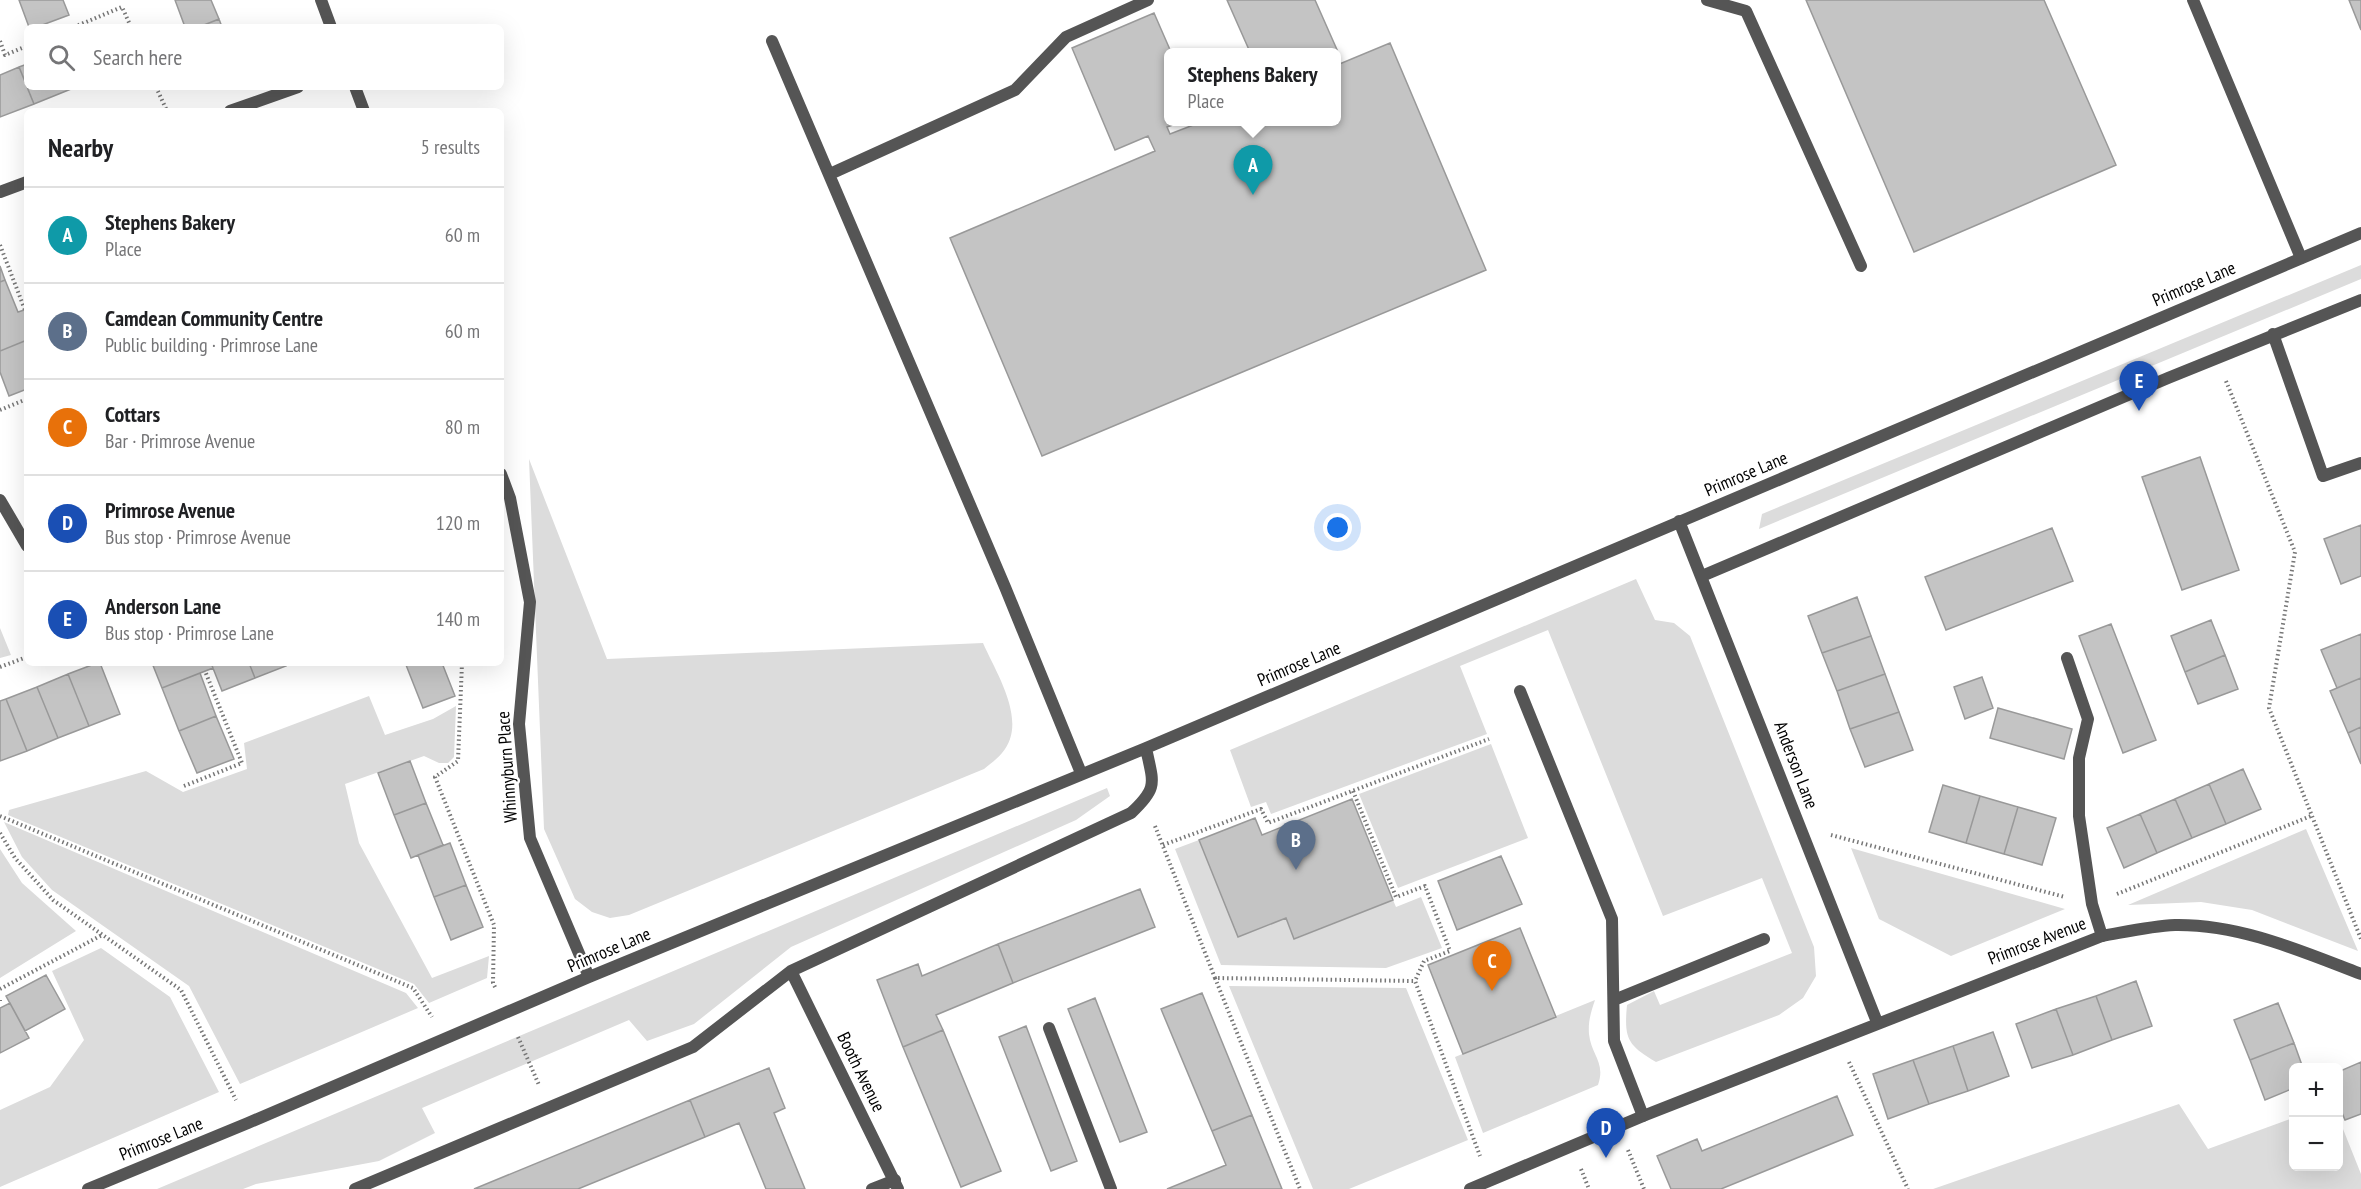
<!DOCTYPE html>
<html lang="en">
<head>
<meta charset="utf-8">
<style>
  :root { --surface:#fff; --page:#f2f2f2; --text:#202124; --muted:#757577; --line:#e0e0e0; --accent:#000 }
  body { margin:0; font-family:"PT Sans Narrow",sans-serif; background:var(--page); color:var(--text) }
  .controls { position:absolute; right:18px; bottom:18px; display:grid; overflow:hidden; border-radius:9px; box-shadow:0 6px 24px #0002 }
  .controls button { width:54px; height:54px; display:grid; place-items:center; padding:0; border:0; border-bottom:2px solid var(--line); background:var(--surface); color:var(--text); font:30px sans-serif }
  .you { position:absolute; left:1338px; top:528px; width:21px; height:21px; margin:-15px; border:4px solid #fff; border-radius:50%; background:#1a73e8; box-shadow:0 0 0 9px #1a73e833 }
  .badge { display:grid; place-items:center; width:39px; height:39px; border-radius:50%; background:var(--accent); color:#fff; font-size:20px; font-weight:700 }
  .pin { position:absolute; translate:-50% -50px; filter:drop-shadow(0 2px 3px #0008) }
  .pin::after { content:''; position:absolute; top:32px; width:21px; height:18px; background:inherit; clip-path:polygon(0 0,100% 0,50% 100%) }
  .popup { position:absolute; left:1164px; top:48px; width:177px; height:78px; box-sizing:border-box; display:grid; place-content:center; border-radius:9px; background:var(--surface); filter:drop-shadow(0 2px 4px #0005); font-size:20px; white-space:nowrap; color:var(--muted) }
  .popup b { font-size:22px; color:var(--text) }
  .popup::after { content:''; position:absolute; left:50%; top:100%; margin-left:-12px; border:12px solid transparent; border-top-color:var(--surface) }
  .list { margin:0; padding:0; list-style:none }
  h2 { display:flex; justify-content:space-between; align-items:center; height:78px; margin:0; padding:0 24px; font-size:26px }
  h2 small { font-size:20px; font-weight:400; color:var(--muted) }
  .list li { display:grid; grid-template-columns:39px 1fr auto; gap:18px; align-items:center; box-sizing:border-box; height:96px; padding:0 24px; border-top:2px solid var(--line) }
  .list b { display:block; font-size:22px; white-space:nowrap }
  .list p { margin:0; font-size:20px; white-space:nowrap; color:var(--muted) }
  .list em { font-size:20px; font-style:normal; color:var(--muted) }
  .icon { flex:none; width:33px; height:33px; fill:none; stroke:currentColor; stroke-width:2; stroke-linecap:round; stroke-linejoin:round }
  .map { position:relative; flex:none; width:2361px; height:1189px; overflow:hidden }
  .search { position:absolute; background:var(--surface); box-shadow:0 6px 24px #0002; left:24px; top:24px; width:480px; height:66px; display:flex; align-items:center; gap:15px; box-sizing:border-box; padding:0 21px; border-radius:9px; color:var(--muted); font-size:22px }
  .panel { position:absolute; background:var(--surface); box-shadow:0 6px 24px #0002; left:24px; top:108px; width:480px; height:558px; border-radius:9px }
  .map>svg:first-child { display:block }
  .green { fill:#dcdcdc }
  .building { fill:#c4c4c4; stroke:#999; stroke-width:1.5 }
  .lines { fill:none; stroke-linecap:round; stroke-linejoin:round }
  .path { stroke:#777; stroke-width:4; stroke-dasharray:1.5 3; stroke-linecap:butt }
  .lane { stroke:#555; stroke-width:12 }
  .street { stroke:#555; stroke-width:12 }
  .labels { text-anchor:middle; stroke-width:5; stroke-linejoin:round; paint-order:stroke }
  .street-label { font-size:18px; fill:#000; stroke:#fff }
</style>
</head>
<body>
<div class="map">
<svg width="2361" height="1189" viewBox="0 0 2361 1189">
  <rect width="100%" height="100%" fill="#fff"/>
  <path class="green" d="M2361,265V279L1759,529L1762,514Z
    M529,459L607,659L983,643C996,673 1029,722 1002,753C997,759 990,764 984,769L629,915L610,918L592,912L575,899L544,829Z
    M1636,579L1655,620L1674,623L1690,636L1814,947L1816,976L1803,998L1779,1015L1656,1062C1627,1045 1624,1038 1627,1005L1654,991L1660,1005L1792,953L1762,878L1663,916L1548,630L1460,666L1487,734L1271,814L1266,802L1251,807L1230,750Z
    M0,628L11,655L0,658Z
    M369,696L385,735L433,719L456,706L454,757L448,763H439L424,756L345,784L359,843L432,978L489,956L487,978L429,1003L414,984L8,815L9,810L146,771L183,792L247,769L244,743Z
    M1491,744L1528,838L1398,888L1359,794Z
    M1107,788L1110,796L1076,820L791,947L694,1024L647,1041L629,1020L422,1108L435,1133L379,1161L256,1184L243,1189H157Z
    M4,822L406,993L418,1008L240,1084L189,986L52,890L22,857Z
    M2306,829L2358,951L2252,910L2201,902L2128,905Z
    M1199,840L1286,918L1295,939L1393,900L1396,907L1421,897L1442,948L1386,968L1221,965L1175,849Z
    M1851,848L2065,909L1951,956L1879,919Z
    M0,849L22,883L76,931L0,978Z
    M101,948L170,997L219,1092L0,1187V1110L50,1087L84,1040L52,971Z
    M1229,986L1406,988L1468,1140L1349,1189H1313Z
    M1595,1000C1591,1012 1588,1021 1589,1034C1591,1055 1606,1062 1598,1085L1483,1133L1455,1057Z
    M2179,1104L2208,1149L2293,1118L2294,1166H2338L2339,1119L2361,1174V1189H1933Z"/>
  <path class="building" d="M19,0H63L69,15L37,27H29Z
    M175,0H211L219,19L199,27H185Z
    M1227,0H1315L1338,52H1250Z
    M1806,0H2044L2116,165L1914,252Z
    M2349,0H2361V30Z
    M1154,13L1171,52H1169V122H1181L1167,127L1170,134L1201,122H1337V65L1390,43L1486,270L1042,456L950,238L1155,151L1148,136L1115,150L1072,48Z
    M219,19L222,27H199Z
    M27,64V86L19,67Z
    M19,67L34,104L0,117V75Z
    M27,87H76L34,104Z
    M0,266L5,280L0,282Z
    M5,280L18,312L27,309V340L0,351V282Z
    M27,340V389L9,396L0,372V351Z
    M2200,457L2239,570L2182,590L2142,477Z
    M2361,525V576L2341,584L2324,539Z
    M2052,528L2073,581L1946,630L1925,577Z
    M1857,597L1871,636L1822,653L1808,616Z
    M2211,620L2225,655L2185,672L2171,636Z
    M2111,624L2156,740L2123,753L2079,636Z
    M2361,634V678L2337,688L2321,650Z
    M1871,636L1885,674L1837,691L1822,653Z
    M2225,655L2238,689L2198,704L2185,672Z
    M97,663H100L120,714L89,726L68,674Z
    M152,663H211L213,668L162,688Z
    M211,663H249L255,678L222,691Z
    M249,663H284L286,666L255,678Z
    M411,663H442L455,696L423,708L406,665Z
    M200,673L216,716L179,731L162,688Z
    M68,674L89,726L58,738L37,687Z
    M1885,674L1899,712L1850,729L1837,691Z
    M1982,677L1993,708L1965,719L1954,687Z
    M2361,678V727L2348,733L2330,691Z
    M37,687L58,738L27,751L6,699Z
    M6,699L27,751L0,761V701Z
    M1998,708L2072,729L2064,759L1990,738Z
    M1899,712L1913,750L1865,767L1850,729Z
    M216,716L234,759L197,773L179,731Z
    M2361,727V764L2348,733Z
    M410,761L426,803L394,815L378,773Z
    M2243,769L2261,809L2226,824L2209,784Z
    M2209,784L2226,824L2192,838L2175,799Z
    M1943,785L1980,796L1966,843L1929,832Z
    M1980,796L2018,807L2004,854L1966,843Z
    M1352,799L1393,900L1294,939L1286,918L1238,937L1199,840L1255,818L1262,835Z
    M2175,799L2192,838L2157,853L2140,814Z
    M426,803L443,845L411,858L394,815Z
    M2018,807L2056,818L2042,865L2004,854Z
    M2140,814L2157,853L2124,868L2107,828Z
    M450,843L466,885L434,897L418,855Z
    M1501,856L1522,904L1457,930L1438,881Z
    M466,885L483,927L451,940L434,897Z
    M1140,889L1155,927L1013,983L998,944Z
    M1520,928L1556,1017L1463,1054L1428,965Z
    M998,944L1013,983L936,1015L943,1030L903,1047L877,980L918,964L922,976Z
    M46,975L65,1009L25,1031L6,996Z
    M2136,981L2152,1026L2112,1040L2096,996Z
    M1202,993L1252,1115L1212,1131L1161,1009Z
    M2096,996L2112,1040L2073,1055L2056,1009Z
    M1095,998L1147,1132L1120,1142L1068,1009Z
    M10,1003L29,1038L0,1053V1008Z
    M2278,1003L2294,1043L2250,1060L2234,1020Z
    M2056,1009L2073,1055L2032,1068L2016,1024Z
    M1026,1026L1077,1161L1051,1171L999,1037Z
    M943,1030L1001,1171L961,1187L903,1047Z
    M1993,1032L2009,1076L1968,1091L1953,1046Z
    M2294,1043L2303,1068H2294V1088L2265,1100L2250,1060Z
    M1953,1046L1968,1091L1929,1104L1913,1060Z
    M1913,1060L1929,1104L1888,1119L1873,1074Z
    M2361,1062V1114L2345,1120L2338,1103V1072Z
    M769,1068L785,1108L774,1113L805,1189H766L739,1123L705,1137L690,1100Z
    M1837,1096L1853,1135L1721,1189H1671L1657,1156L1697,1139L1702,1151Z
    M690,1100L705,1137L578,1189H474Z
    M1252,1115L1282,1189H1167L1226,1165L1212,1131Z"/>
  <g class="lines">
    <path class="path" d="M74,27L122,7L131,27
      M0,41L5,55L27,46
      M156,87L167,111
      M0,245L25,310
      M2226,381L2295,552L2269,708L2361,939
      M0,410L27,399
      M462,663L458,761L435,777L494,925L493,983L496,989
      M0,667L27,657
      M184,786L242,763L205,671
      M1353,791L1396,897L1425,886L1450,951L1424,961L1415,981
      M0,816L413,988L432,1017
      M1155,826L1215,978L1415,981L1480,1156
      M0,833L15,858L53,900L181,990L236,1100
      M1831,835L2065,897
      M1163,845L1261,809L1268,823L1489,739
      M2117,894L2311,816
      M1215,978L1300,1189
      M0,989L102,935
      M0,1000V1001
      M518,1037L539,1085
      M1849,1062L1908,1189
      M1628,1150L1644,1189
      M1581,1169L1589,1189"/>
    <path class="lane" d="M1707,0L1746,11L1861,266
      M2193,0L2301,258
      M772,41L1005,587L1081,773
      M830,174L1015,90L1066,37L1148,0
      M2067,658L2088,719L2079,758V816L2092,904L2102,936
      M1520,691L1612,919L1614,1041L1643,1116
      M1614,1000L1764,939
      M1049,1028L1111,1189
      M872,1189L895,1180"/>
    <path class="street" d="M321,0L331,27
      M355,87L364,111
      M230,111L298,87
      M0,192L27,182
      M2273,334L2323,476L2361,463
      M501,474L510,498L530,602L519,724L530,838L589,977
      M0,500L27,546
      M1679,521L1877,1022
      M1702,576L2168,378L2361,300
      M791,971L898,1189
      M88,1189L248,1123L589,977L1146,748L2361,233
      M355,1189L693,1047L791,971L1131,813C1159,787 1153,783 1146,748
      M1470,1189L1643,1116L2102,936C2125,932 2151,926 2175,925C2240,924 2301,951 2361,974"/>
  </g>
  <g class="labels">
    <g class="street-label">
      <text transform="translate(2194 284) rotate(-23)" y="6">Primrose Lane</text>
      <text transform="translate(1746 474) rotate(-23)" y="6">Primrose Lane</text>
      <text transform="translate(1299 664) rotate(-23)" y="6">Primrose Lane</text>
      <text transform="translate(1796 765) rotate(69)" y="6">Anderson Lane</text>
      <text transform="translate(507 767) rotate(-94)" y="6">Whinnyburn Place</text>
      <text transform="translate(2037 941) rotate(-21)" y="6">Primrose Avenue</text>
      <text transform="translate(609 950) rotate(-23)" y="6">Primrose Lane</text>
      <text transform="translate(861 1072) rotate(64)" y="6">Booth Avenue</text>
      <text transform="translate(161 1139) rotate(-22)" y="6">Primrose Lane</text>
    </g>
  </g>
</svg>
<div class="controls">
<button>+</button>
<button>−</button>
</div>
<div class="you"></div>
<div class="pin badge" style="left:1253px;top:195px;background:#0f9aa8">A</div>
<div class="popup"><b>Stephens Bakery</b>Place</div>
<div class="pin badge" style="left:1296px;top:870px;background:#5c6f8a">B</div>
<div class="pin badge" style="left:1492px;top:991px;background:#e8710a">C</div>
<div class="pin badge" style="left:1606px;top:1158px;background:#1a4fb4">D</div>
<div class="pin badge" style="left:2139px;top:411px;background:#1a4fb4">E</div>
<div class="search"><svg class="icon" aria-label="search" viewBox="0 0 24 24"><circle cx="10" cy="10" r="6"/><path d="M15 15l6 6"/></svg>Search here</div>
<section class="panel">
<h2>Nearby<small>5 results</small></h2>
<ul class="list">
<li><span class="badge" style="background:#0f9aa8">A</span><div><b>Stephens Bakery</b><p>Place</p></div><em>60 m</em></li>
<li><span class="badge" style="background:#5c6f8a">B</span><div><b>Camdean Community Centre</b><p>Public building · Primrose Lane</p></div><em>60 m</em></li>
<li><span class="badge" style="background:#e8710a">C</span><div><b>Cottars</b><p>Bar · Primrose Avenue</p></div><em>80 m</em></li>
<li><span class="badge" style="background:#1a4fb4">D</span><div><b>Primrose Avenue</b><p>Bus stop · Primrose Avenue</p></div><em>120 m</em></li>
<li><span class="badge" style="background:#1a4fb4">E</span><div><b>Anderson Lane</b><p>Bus stop · Primrose Lane</p></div><em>140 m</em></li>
</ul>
</section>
</div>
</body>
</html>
